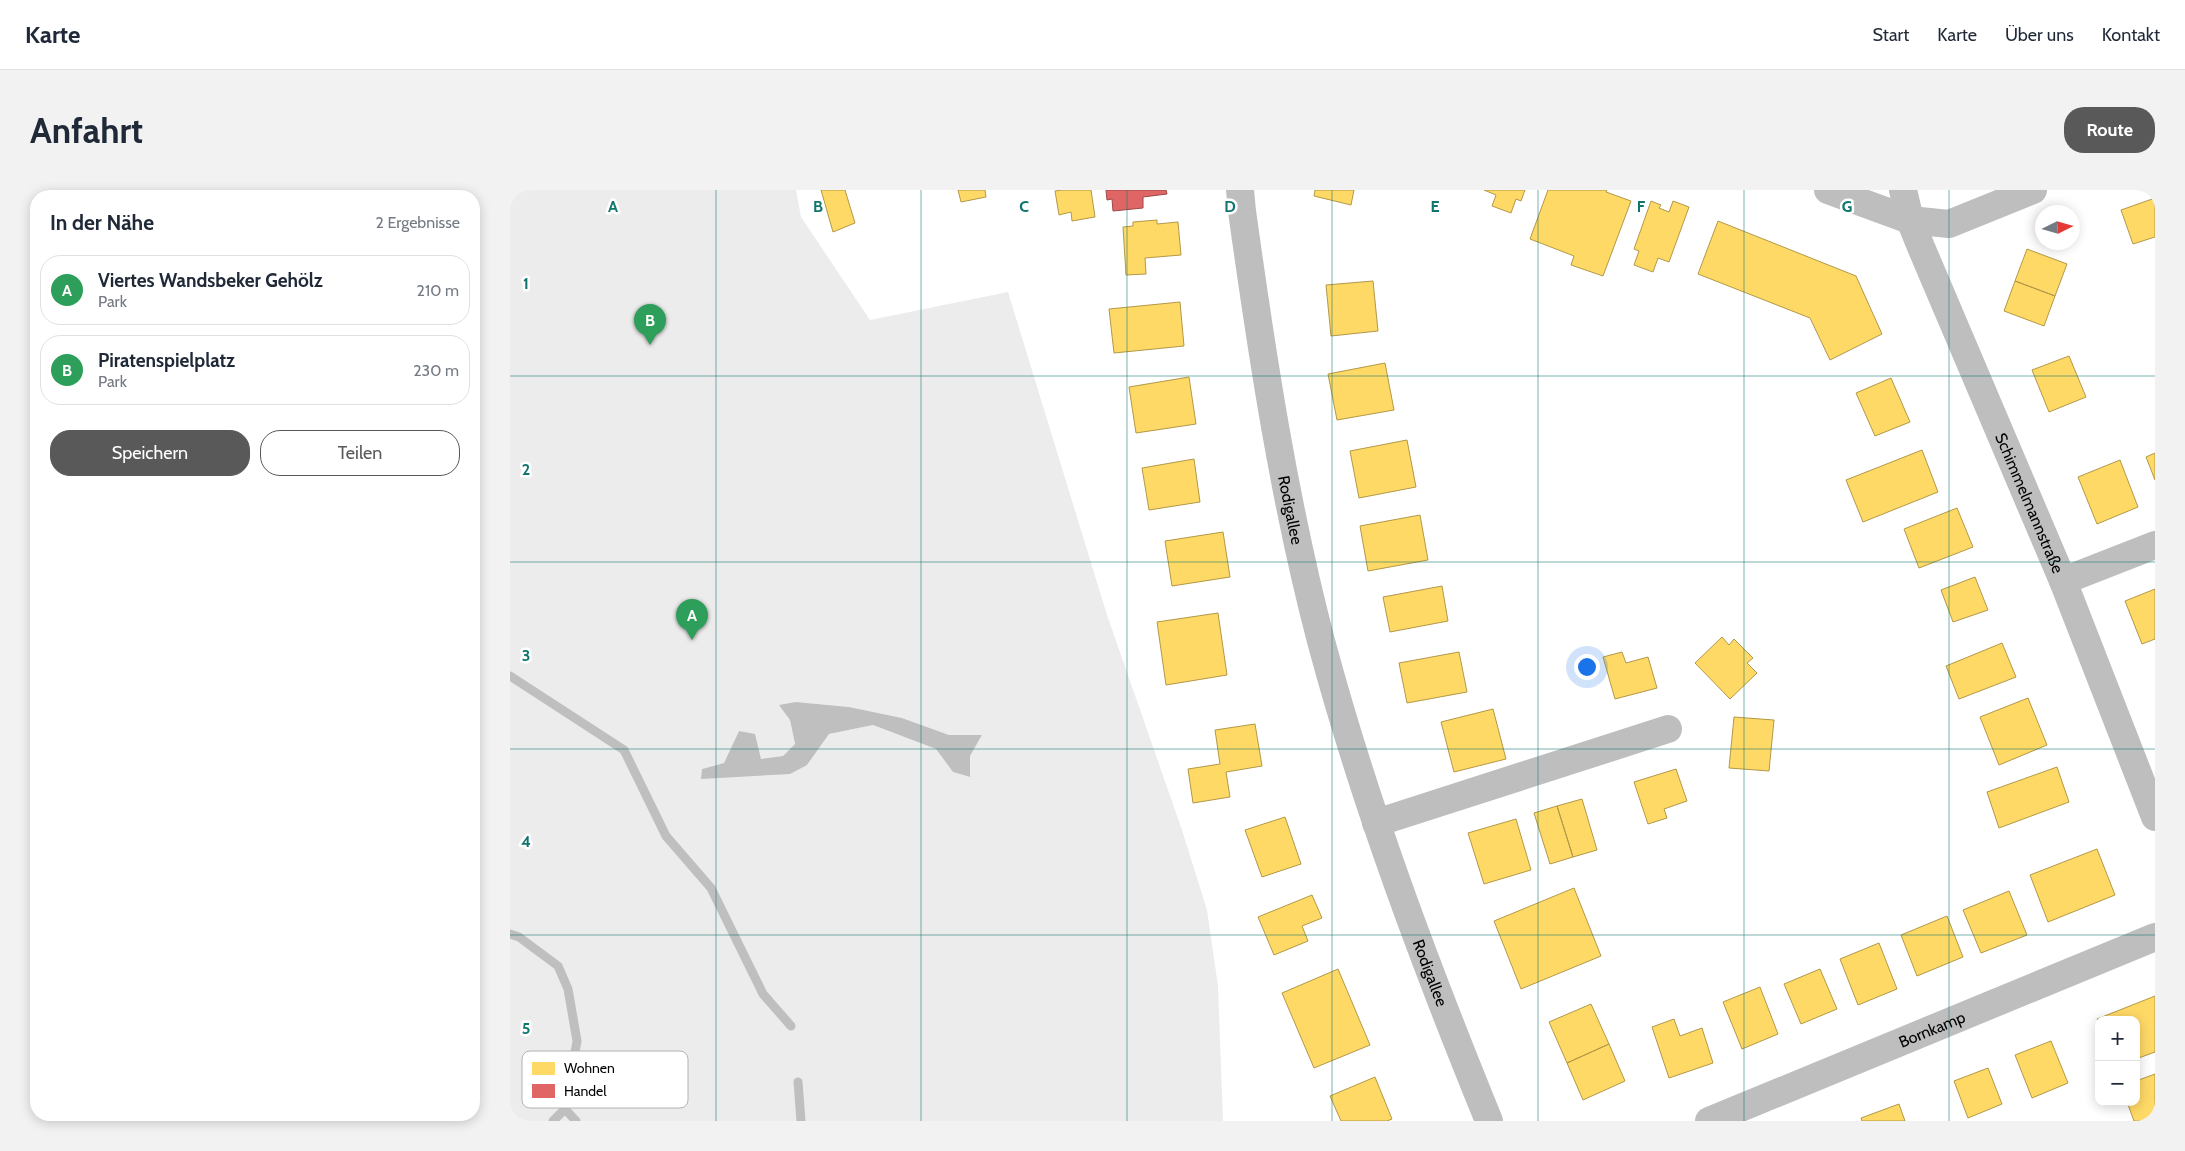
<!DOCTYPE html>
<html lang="de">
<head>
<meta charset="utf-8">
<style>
  :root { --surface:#fff; --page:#f2f2f3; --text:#1f2937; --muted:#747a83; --line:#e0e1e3; --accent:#595959 }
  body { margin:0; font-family:Cabin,sans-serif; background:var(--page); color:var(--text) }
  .controls { position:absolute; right:15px; bottom:15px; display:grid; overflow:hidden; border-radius:10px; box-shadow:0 2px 12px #0003 }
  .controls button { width:45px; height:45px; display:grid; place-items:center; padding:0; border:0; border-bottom:1px solid var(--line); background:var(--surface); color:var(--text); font:25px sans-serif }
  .compass { position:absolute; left:1525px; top:15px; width:45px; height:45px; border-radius:50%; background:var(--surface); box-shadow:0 2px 12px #0003; rotate:85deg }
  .you { position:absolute; left:1076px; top:476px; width:18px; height:18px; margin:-12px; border:4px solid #fff; border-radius:50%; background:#1a73e8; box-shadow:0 0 0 8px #1a73e833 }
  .badge { display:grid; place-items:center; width:32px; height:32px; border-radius:50%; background:var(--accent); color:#fff; font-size:16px; font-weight:700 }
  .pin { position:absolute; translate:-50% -41px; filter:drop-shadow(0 1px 2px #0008) }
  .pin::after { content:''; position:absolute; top:26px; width:18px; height:15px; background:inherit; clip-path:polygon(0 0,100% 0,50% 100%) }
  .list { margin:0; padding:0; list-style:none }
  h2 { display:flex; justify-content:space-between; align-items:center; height:65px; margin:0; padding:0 20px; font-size:21px }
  h2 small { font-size:16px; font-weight:400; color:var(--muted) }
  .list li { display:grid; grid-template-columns:32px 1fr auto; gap:15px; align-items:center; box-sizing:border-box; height:70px; margin:0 10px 10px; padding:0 10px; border:1px solid var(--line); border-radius:20px }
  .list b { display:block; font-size:19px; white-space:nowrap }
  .list p { margin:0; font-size:16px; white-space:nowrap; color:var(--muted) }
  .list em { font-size:16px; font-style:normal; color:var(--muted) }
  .actions { display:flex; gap:10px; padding:15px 20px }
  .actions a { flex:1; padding:11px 0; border:1px solid var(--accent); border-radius:20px; text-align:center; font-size:18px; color:var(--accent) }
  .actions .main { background:var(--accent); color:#fff }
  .map { position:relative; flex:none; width:1645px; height:931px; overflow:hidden; border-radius:20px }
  header { display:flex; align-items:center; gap:30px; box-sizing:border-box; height:70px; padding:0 25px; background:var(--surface); border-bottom:1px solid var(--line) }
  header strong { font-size:24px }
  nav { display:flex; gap:28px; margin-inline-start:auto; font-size:18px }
  .intro { display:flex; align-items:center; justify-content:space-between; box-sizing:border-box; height:120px; padding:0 30px }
  h1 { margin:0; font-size:35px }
  .button { padding:12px 22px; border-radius:20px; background:var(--accent); color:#fff; font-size:18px; font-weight:700 }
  main { display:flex; gap:30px; padding:0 30px }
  aside { flex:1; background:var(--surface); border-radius:20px; box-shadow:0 2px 12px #0003 }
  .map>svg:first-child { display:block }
  .green { fill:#ececec; fill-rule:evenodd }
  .water { fill:#bfbfbf }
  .homes { fill:#ffd966; stroke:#b29847 }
  .shops { fill:#e06666; stroke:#9d4747 }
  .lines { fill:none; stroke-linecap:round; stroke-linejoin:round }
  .stream { stroke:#bfbfbf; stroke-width:9 }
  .minor { stroke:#bebebe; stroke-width:28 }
  .major { stroke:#bebebe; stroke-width:28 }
  .grid { fill:none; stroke:#0f766e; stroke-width:1; stroke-opacity:0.55 }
  .labels { text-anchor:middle; stroke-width:5; stroke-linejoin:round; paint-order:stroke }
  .street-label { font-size:16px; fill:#000; stroke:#fff }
  .key { fill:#fff; stroke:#b2b2b2; stroke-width:1 }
  .key-label { font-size:14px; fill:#000 }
  .grid-label { font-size:16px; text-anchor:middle; font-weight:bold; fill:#0f766e; stroke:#fff; stroke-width:5; stroke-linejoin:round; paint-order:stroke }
</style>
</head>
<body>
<header>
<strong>Karte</strong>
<nav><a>Start</a><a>Karte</a><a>Über uns</a><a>Kontakt</a></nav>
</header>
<div class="intro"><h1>Anfahrt</h1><a class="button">Route</a></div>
<main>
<aside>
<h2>In der Nähe<small>2 Ergebnisse</small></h2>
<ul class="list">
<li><span class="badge" style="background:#2e9e5b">A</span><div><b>Viertes Wandsbeker Gehölz</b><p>Park</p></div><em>210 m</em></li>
<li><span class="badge" style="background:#2e9e5b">B</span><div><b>Piratenspielplatz</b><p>Park</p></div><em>230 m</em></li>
</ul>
<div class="actions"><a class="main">Speichern</a><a>Teilen</a></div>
</aside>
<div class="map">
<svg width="1645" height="931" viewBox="0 0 1645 931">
  <rect width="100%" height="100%" fill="#fff"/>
  <path class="green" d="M0,0H286L291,27L360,130L498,102L597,425L672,640L697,720L708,796L713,931H0ZM286,512L339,517L392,528L439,545H472L460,566V587L443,582L426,559L363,535L319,544L297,575L192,579L214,573L229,541L251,569L273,566L285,555L280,530Z"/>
  <path class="water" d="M286,512L339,517L392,528L439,545H472L460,566V587L443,582L426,559L363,535L319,544L297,575L280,584L191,589L192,579L214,573L229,541L245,544L251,569L273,566L285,554L280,530L269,515Z"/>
  <path class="homes" d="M311,0H335L345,33L323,42Z
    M448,0H475L476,7L451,12Z
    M552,0H581L585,27L562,31L561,22L549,25L545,1Z
    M805,0H844L841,15L804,6Z
    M974,0H1015L1011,11L1006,9L1001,23L982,16L986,5Z
    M1038,0H1097L1096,2L1121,11L1093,86L1061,75L1064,66L1020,49Z
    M1645,8V47L1623,54L1611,20Z
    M1141,11L1151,15L1149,18L1159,22L1163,11L1179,17L1159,72L1148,68L1143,82L1124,75L1129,61L1124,59Z
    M647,30V34L668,32L671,65L635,68L636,84L616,85L613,37L623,36V32Z
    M1208,31L1346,86L1372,144L1320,170L1300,128L1188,84Z
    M1517,59L1557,74L1545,106L1505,91Z
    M863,91L868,141L821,146L816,95Z
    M1505,91L1545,106L1534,136L1494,121Z
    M670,112L674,156L604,163L599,119Z
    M1559,166L1576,207L1539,222L1522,180Z
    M875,173L884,220L827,230L818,184Z
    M679,187L686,234L626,243L619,197Z
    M1381,188L1400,232L1365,246L1346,203Z
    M897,250L906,297L849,308L840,261Z
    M1412,260L1428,302L1353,332L1336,290Z
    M1645,263V290L1636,267Z
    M684,269L690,312L639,320L632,278Z
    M1610,270L1628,317L1587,334L1568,287Z
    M1447,318L1463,357L1409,378L1394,339Z
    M910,325L918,370L858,381L850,336Z
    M713,342L720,387L662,396L655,351Z
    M1465,387L1478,420L1443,432L1431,400Z
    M932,396L938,431L880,442L873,407Z
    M1645,399V449L1632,454L1615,411Z
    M708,423L717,485L656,495L647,432Z
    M1212,447L1219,455L1224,449L1243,468L1237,473L1247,483L1220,509L1185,473Z
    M1492,453L1506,487L1449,509L1436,476Z
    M949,462L957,502L897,513L889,473Z
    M1112,462L1116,473L1138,467L1147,498L1105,509L1093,467Z
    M1518,508L1537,555L1489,575L1470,527Z
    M983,519L996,569L944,582L931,532Z
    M1224,527L1264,530L1259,581L1219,578Z
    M745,534L752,576L716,582L720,607L683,613L678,579L710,574L705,540Z
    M1547,577L1559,612L1489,638L1477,602Z
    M1166,579L1177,611L1154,619L1157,628L1138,634L1124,592Z
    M1072,609L1087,660L1063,667L1047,616Z
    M1047,616L1063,667L1040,674L1024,623Z
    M775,627L791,674L752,687L735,640Z
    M1006,629L1021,680L974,694L958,643Z
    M1587,659L1605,705L1538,732L1520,685Z
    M1064,698L1091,766L1011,799L984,731Z
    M1499,701L1517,745L1471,763L1453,720Z
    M802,705L812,728L792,736L798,751L764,765L748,727Z
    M1437,726L1453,767L1407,786L1391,745Z
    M1369,753L1387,799L1348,815L1330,769Z
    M828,779L860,855L804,878L772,803Z
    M1310,779L1327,819L1291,834L1274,794Z
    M1250,797L1268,844L1232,859L1213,812Z
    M1645,806V862L1626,869V830H1589V834L1587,829Z
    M1081,814L1099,854L1057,873L1039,832Z
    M1164,829L1170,846L1192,838L1203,873L1159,888L1142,837Z
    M1541,851L1558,893L1522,908L1505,865Z
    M1099,854L1115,891L1073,910L1057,873Z
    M1478,878L1492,914L1458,928L1444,891Z
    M1645,884V931H1624L1617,912H1626V891Z
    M865,887L882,929L877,931H831L820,906Z
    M1389,914L1395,931H1352L1351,928Z"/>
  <path class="shops" d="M596,0H656L657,4L633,7V18L603,21L602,9L597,10Z"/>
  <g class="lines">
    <path class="stream" d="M0,486L114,560L156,646L201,698L253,804L281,836
      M0,744L9,747L48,776L58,799L67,851L55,919L43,931
      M288,892L291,931
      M55,919L66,931"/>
    <g class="minor">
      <path d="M1318,0L1400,30L1439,34L1523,0"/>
      <path id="s1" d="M1393,0L1400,30L1411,57L1553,391L1645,627"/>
      <path d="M1553,391L1645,355"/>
      <path d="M866,633L1158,539"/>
      <path id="s2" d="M1199,931L1645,747"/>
    </g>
    <path class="major" id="s3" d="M730,0L732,21C752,165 774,310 811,451C855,615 915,774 979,931"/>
  </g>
  <path class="grid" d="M206,0V931M411,0V931M617,0V931M822,0V931M1028,0V931M1234,0V931M1439,0V931M0,186H1645M0,372H1645M0,559H1645M0,745H1645"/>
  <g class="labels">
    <g class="street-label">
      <text dy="6" stroke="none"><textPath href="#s1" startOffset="338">Schimmelmannstraße</textPath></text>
      <text dy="6" stroke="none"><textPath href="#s3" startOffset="324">Rodigallee</textPath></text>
      <text dy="6" stroke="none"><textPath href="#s3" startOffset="808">Rodigallee</textPath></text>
      <text dy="6" stroke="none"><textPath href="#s2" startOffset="241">Bornkamp</textPath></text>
    </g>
  </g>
  <rect x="12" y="861" width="166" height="57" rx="8" class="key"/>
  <rect x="22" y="872" width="23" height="13" fill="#ffd966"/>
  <rect x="22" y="894" width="23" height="14" fill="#e06666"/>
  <g class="key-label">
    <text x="54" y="883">Wohnen</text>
    <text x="54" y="906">Handel</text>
  </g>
  <g class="grid-label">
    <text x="103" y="22">A</text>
    <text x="308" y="22">B</text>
    <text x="514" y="22">C</text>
    <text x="720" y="22">D</text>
    <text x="925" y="22">E</text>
    <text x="1131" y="22">F</text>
    <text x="1337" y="22">G</text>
    <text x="16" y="99">1</text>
    <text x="16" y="285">2</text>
    <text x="16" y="471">3</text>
    <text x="16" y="657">4</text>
    <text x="16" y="844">5</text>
  </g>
</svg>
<div class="controls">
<button>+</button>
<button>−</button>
</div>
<svg class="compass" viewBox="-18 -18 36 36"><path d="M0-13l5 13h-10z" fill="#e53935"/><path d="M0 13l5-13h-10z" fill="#747a83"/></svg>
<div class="you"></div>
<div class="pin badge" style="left:182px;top:450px;background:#2e9e5b">A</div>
<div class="pin badge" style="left:140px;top:155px;background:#2e9e5b">B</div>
</div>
</main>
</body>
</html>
